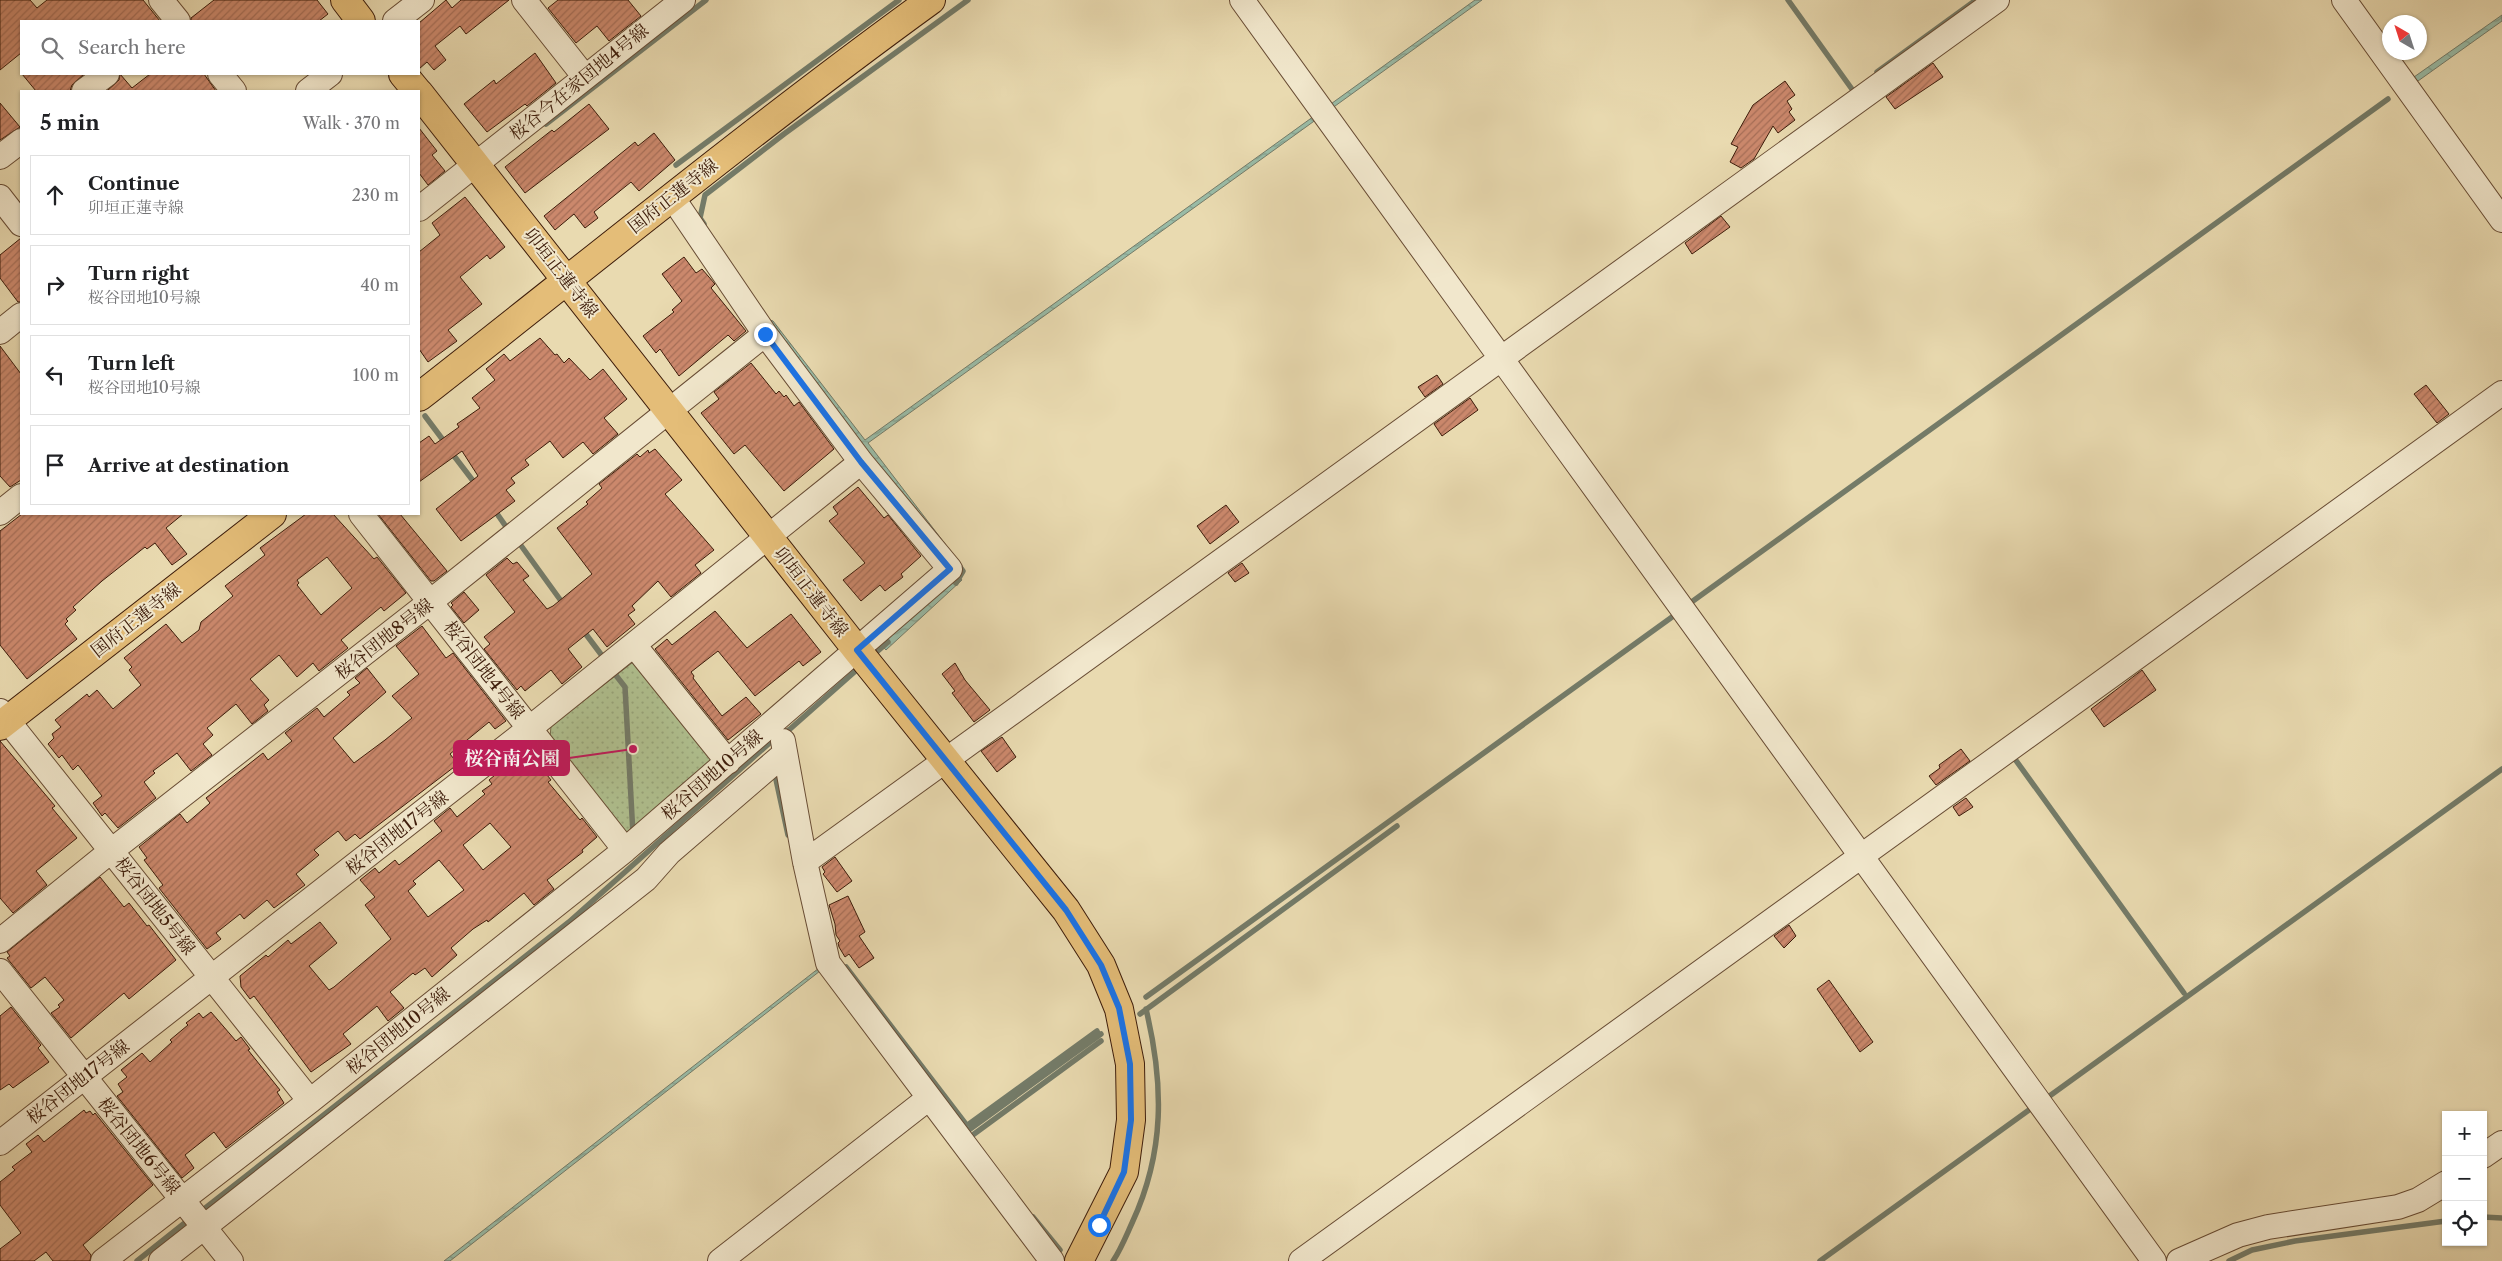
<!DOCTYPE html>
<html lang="en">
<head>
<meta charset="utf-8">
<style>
  :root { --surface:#fff; --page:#f2f2f2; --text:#202124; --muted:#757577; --line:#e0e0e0 }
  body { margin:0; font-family:"Libre Caslon Text","Noto Serif JP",serif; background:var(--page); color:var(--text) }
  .controls { position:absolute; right:15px; bottom:15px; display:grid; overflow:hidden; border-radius:0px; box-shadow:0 1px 4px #0004 }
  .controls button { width:45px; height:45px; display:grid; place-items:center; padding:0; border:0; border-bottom:1px solid var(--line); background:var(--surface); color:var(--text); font:25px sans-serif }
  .compass { position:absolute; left:2382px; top:15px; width:45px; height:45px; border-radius:50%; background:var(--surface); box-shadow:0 1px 4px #0004; rotate:321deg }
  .stop { position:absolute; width:15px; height:15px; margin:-11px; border:4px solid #1a73e8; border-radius:50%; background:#fff }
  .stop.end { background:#1a73e8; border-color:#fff; box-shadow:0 1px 5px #0008 }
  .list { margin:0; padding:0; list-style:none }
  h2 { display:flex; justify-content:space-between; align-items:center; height:65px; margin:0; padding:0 20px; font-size:21px }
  h2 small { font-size:16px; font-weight:400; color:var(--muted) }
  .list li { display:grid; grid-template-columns:32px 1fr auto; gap:15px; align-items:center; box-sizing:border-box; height:80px; margin:0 10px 10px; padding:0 10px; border:1px solid var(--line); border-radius:0px }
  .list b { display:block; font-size:19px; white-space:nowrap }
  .list p { margin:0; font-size:16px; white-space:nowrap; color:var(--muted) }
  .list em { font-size:16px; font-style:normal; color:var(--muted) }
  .icon { flex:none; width:28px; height:28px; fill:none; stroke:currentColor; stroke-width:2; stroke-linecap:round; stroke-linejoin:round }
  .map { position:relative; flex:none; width:2502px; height:1261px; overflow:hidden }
  .search { position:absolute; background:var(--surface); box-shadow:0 1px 4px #0004; left:20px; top:20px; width:400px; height:55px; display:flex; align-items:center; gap:12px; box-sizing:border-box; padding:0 18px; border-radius:0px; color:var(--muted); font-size:19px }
  .panel { position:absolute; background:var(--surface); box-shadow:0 1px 4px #0004; left:20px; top:90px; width:400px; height:425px; border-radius:0px }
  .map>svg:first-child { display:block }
  .park { fill:url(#park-dots); stroke:#766e4d }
  .water { fill:url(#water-waves); stroke:#747b68 }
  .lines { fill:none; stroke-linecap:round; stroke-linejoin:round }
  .stream { stroke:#747b68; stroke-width:5.5 }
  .building { fill:url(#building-hatch); stroke:#3d1c0a; fill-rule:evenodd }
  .minor-casing { stroke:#684c34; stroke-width:26 }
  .major-casing { stroke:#3d1c0a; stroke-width:30 }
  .minor { stroke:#f1e7cc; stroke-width:24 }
  .major { stroke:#e4bd78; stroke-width:28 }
  .route { stroke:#1a73e8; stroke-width:6 }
  .labels { text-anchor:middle; stroke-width:4; stroke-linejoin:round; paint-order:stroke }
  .street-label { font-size:18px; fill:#3d1c0a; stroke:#f1e7cc }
  .leader { fill:none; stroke:#c2185b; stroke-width:2 }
  .callout-dot { fill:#c2185b; stroke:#f1e7cc; stroke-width:2 }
  .callout { fill:#c2185b; stroke:#c2185b; stroke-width:2 }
  .callout-label { font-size:19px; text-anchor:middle; font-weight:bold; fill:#fff }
</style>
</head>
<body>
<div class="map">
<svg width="2502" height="1261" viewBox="0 0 2502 1261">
  <defs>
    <pattern id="park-dots" width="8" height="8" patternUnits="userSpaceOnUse" patternTransform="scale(1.25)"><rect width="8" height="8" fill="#b0c190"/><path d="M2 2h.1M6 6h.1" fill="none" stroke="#98a57b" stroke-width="1.8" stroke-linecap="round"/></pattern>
    <pattern id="water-waves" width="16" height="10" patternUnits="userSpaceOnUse" patternTransform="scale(1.25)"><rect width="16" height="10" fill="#99bba6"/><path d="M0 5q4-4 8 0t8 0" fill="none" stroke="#85a08e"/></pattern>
    <pattern id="building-hatch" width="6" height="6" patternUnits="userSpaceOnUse" patternTransform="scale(1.25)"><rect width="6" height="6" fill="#cb886c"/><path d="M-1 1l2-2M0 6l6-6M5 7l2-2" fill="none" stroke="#a66e57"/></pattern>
  </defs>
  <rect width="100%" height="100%" fill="#e9dab0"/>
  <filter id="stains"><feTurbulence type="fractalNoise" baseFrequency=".004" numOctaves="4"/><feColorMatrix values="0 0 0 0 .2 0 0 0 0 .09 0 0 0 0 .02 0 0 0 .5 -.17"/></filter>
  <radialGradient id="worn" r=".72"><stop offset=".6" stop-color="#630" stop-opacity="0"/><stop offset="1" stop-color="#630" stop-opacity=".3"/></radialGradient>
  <path class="park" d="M637,659L717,760L629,836L550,738L551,726Z"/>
  <path class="water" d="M1475,0H1482L868,443L949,549L945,552L769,324L770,320L773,321L865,440Z
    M2502,15V21L2418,81L2414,77Z
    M957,574L962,580L886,650L880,644Z
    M819,968L820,971L450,1261H444Z"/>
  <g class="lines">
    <path class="stream" d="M1788,0L1854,92
      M1877,72L1976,0
      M546,124L706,0
      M676,165L899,0
      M704,224L700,218L705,195L784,134L968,0
      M425,416L446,444
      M451,452L477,486
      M493,508L509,531
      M517,540L564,605
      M956,583L963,571L958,564
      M1686,606L2388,99
      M582,629L606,661
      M871,657L888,642
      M611,669L625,687L633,835
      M2012,755L2184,993
      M775,775L788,835
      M846,967L965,1123L966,1131
      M1146,997L1679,612
      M1140,1014L1397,826
      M2044,1100L2502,769
      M969,1124L1097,1031
      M966,1132L1101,1034
      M970,1137L1101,1041
      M199,1213L569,922L774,739L790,729L860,667
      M1033,1217L1060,1250
      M2483,1217L2502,1218
      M137,1261L191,1218
      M1113,1261C1121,1249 1126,1236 1132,1223C1165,1152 1164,1084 1146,1009
      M1820,1261L2036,1105
      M2229,1261L2252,1250L2295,1241L2446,1221"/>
  </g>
  <path class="building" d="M0,0H30L37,8L47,0H143L160,21H21V53L0,70Z
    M214,0H317L328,14L319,21H191V18Z
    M446,0L452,8L461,0H509L466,34L460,26L435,46L446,60L434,70L427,62L419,69V23Z
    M558,0H628L641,16L609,41L597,26L576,43L548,8Z
    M535,53L556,83L527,106L525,104L487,132L464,104L494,80L496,84Z
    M1933,63L1943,77L1895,109L1886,97Z
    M22,74H84L72,85L70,91H36Z
    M120,74L132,88L150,74H204L216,91H107L119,80Z
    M1785,81L1795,95L1787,101L1792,109L1789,112L1795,120L1778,133L1773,126L1754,159L1741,168L1730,162L1738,147L1731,144L1753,105Z
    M0,103L20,127L0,140Z
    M589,104L609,129L525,193L505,167L552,130L554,132Z
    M419,128L437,151L432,155L445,171L428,185L419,173Z
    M654,133L675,160L639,191L631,182L594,212L598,218L585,228L574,214L555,230L544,216L635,142L638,146Z
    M465,197L505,247L490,259L487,255L460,277L482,304L448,330L457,341L428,362L419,349V252L440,235L432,223Z
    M1721,216L1730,227L1692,254L1685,243Z
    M21,238V302H18L0,278V255Z
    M684,257L696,273L702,269L715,284L711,288L746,331L734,341L728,335L679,376L660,349L656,353L643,336L674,312L672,310L682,301L662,274Z
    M540,338L555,355L557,354L564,363L569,358L590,380L603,369L627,399L604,418L618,434L593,454L583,442L563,458L550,441L525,460L529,465L511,478L515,483L506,490L515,501L461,541L436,509L478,476L462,451L419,482V443L429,436L435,444L459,427L457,424L480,408L472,398L495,380L486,369L504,354L510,361Z
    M0,346L21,374V480L10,487L0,476Z
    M751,363L776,394L779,391L784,397L786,395L794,406L799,402L834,449L784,491L745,445L734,454L701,413L719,399L714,392Z
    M1437,375L1443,384L1425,397L1418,387Z
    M2426,385L2449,414L2437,423L2414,394Z
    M1470,398L1478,410L1442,436L1434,424Z
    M655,449L682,480L665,494L714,550L695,565L701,573L671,597L658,581L632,606L635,610L628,615L635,624L607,647L593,629L568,649L582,667L562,684L551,670L525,691L521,686L517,690L484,649L490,644L484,637L515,612L486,575L507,558L513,564L517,562L529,576L523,580L547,609L553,606L592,574L557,528L588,504L586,502L602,488L599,484L637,454L640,457L648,450L649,453Z
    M858,487L884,518L888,515L921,556L901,574L903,577L885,591L880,585L861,601L843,580L865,563L829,521L838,514L833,507Z
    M1226,505L1239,522L1210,544L1197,526Z
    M22,514H183L166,528L187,554L172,565L155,543L147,549L145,547L102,581L73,607L76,610L66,619L68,621L65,624L77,639L27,679L0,645V531Z
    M306,514H333L374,559L377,557L406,593L384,611L381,607L341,640L348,648L319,671L313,663L297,677L279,655L250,679L269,700L264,705L268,711L252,724L236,704L207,728L213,735L203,744L212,755L191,771L177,753L153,771L155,773L144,782L156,798L118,828L105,813L102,816L93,803L102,796L78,765L73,770L62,755L59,758L48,744L54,738L52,734L61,727L55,720L87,694L89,697L97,690L113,709L141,685L129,670L132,667L124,658L166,624L182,643L199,630L201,622L233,596L225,586L265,555L260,548ZM327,557L352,588L321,615L297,585L299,583L297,580Z
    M378,514H400L447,571L434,581H431Z
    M1242,563L1249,573L1235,582L1228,573Z
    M464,592L479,610L464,623L451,607L453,605L451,603Z
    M715,611L747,648L791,614L821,652L803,666L799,661L755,696L718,651L691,672L694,676L693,678L722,716L746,697L761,714L728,740L655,649L667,639L672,645Z
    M422,626L446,658L453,653L506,721L495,729L489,722L450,754L458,764L360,839L355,834L346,841L338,831L314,850L319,855L296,874L305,885L274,908L267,900L244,919L240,914L216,933L221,939L207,949L159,888L163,885L144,860L147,858L139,847L180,814L187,823L210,803L206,798L263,753L268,760L292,741L285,733L317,708L324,717L350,695L347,692L360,683L355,678L367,668L386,692L333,738L354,763L385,740L412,718L392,696L419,674L396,646Z
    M955,663L965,680L990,710L974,722L952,693L955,691L942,674Z
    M2142,670L2156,690L2104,727L2091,709Z
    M1002,737L1016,757L997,772L981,751Z
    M0,741L55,806L52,808L77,838L36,871L47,885L13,913L0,898Z
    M1961,749L1970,761L1936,785L1929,776L1940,768L1939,765Z
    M522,753L527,760L532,756L551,780L548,782L580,820L582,818L597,837L582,850L583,852L547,880L554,889L534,905L524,893L488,922L487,920L473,929L451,948L457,955L432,977L425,968L415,975L413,973L390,992L404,1008L388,1021L377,1006L343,1034L351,1044L311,1072L254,996L250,999L241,987L240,976L266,955L268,957L288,940L291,944L320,922L337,943L309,966L329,990L334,987L391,939L365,905L375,897L360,880L375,868L379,873L395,860L399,865L442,831L434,821L450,808L457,817L485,794L482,791L492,784L489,780ZM490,823L511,847L483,870L463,845ZM439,860L464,890L428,917L408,891L416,884L413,881Z
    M1966,798L1973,807L1959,816L1953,807Z
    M835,857L852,881L837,892L823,874L825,872L822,867Z
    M100,877L124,907L129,903L147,926L149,925L176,960L129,999L124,993L71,1038L51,1013L60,1007L58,1005L64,1000L45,977L31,988L7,958L10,956L7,952Z
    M848,896L865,932L859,936L874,958L859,968L849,954L845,957L839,947L838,943L840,941L836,935L835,924L829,905Z
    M1789,925L1796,936L1784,948L1774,936Z
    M1829,980L1873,1042L1860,1052L1817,989Z
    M11,1007L41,1045L38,1048L49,1062L13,1088L9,1084L0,1090V1016Z
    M211,1012L236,1041L241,1037L250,1049L248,1050L280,1090L277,1092L284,1103L226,1148L214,1132L185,1155L194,1168L182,1178L117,1096L123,1092L118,1084L127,1077L121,1070L142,1053L150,1062L172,1042L170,1040L188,1025L186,1023L199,1013L203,1018Z
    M84,1110L86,1113L90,1111L93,1115L95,1113L153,1185L83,1245L91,1255L90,1261H53L46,1252L34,1261H0V1249L21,1233L0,1205V1182L15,1170L12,1167L32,1152L26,1144L38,1135L44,1142Z"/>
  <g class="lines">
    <g class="minor-casing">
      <path id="minor" d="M161,0L178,21
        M524,0L584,76
        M1242,0L2154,1261
        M2344,0L2502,220
        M395,21L422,0
        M220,74L234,91
        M84,91L107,74
        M308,91L330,74
        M0,157L21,141
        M0,197L21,224
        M419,209L683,0
        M0,332L21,315
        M0,513L21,496
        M361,514L625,850
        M634,645L728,762
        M0,711L310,1101
        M783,741L805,862L828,963L1052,1261
        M805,862L1997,0
        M0,941L111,851L430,602L765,334
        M0,971L231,1261
        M0,1143L530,728L861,462
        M2483,1156L2502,1143
        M103,1261L310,1101L625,850L950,569L861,462L765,334L672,197
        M161,1261L646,879L669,853L784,754
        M720,1261L929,1098
        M1301,1261L2502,393
        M2179,1261L2238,1235L2268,1227L2398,1207L2418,1200L2446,1183"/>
    </g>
    <g class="major-casing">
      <path id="major" d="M345,0L361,21
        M403,74L417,91
        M419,93L857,650L1066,910L1101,965L1119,1009L1130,1064L1131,1120L1124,1172L1079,1261
        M419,397C589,264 756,127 931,0
        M0,726L272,514"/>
    </g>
    <use href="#minor" class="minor"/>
    <use href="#major" class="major"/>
  </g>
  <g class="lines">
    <path class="route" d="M765,334L861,462L950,569L857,650L1066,910L1101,965L1119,1008L1130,1064L1131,1120L1124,1172L1099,1225"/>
  </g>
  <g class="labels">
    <g class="street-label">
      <text transform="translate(579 82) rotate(-39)" y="6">桜谷今在家団地4号線</text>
      <text transform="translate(673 196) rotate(-38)" y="6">国府正蓮寺線</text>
      <text transform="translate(561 273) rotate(52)" y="6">卯垣正蓮寺線</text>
      <text transform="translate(811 592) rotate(52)" y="6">卯垣正蓮寺線</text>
      <text transform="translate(136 620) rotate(-38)" y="6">国府正蓮寺線</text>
      <text transform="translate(384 639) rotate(-38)" y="6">桜谷団地8号線</text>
      <text transform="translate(484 670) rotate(52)" y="6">桜谷団地4号線</text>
      <text transform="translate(712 775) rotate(-41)" y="6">桜谷団地10号線</text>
      <text transform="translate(397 833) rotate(-38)" y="6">桜谷団地17号線</text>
      <text transform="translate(155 906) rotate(52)" y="6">桜谷団地5号線</text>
      <text transform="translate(398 1031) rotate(-39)" y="6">桜谷団地10号線</text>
      <text transform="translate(78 1082) rotate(-38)" y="6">桜谷団地17号線</text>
      <text transform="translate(139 1146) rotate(51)" y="6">桜谷団地6号線</text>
    </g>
  </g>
  <path class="leader" d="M633 749L569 758"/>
  <circle class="callout-dot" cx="633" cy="749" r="5"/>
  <rect class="callout" x="454" y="741" width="115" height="34" rx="5"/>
  <g class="callout-label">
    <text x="512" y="765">桜谷南公園</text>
  </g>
  <rect width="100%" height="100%" filter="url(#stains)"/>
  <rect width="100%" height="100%" fill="url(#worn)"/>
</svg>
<div class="controls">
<button>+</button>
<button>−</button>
<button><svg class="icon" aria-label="locate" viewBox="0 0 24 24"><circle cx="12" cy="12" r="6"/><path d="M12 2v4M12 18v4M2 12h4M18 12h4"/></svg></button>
</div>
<svg class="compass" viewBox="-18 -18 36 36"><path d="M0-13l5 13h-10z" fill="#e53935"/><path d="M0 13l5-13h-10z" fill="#757577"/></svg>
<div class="stop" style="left:1099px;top:1225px"></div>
<div class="stop end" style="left:765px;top:334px"></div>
<div class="search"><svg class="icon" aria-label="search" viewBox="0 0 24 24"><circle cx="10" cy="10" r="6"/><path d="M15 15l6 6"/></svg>Search here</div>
<section class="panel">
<h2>5 min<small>Walk · 370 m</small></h2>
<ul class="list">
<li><svg class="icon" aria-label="ahead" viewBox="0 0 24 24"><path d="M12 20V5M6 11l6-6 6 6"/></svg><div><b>Continue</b><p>卯垣正蓮寺線</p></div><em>230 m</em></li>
<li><svg class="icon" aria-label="right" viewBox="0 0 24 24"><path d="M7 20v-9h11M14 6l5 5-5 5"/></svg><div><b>Turn right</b><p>桜谷団地10号線</p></div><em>40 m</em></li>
<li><svg class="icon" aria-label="left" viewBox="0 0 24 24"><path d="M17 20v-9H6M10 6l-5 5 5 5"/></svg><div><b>Turn left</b><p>桜谷団地10号線</p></div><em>100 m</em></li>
<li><svg class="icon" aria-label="arrive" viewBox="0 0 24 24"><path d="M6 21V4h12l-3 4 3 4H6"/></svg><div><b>Arrive at destination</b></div></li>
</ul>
</section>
</div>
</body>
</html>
